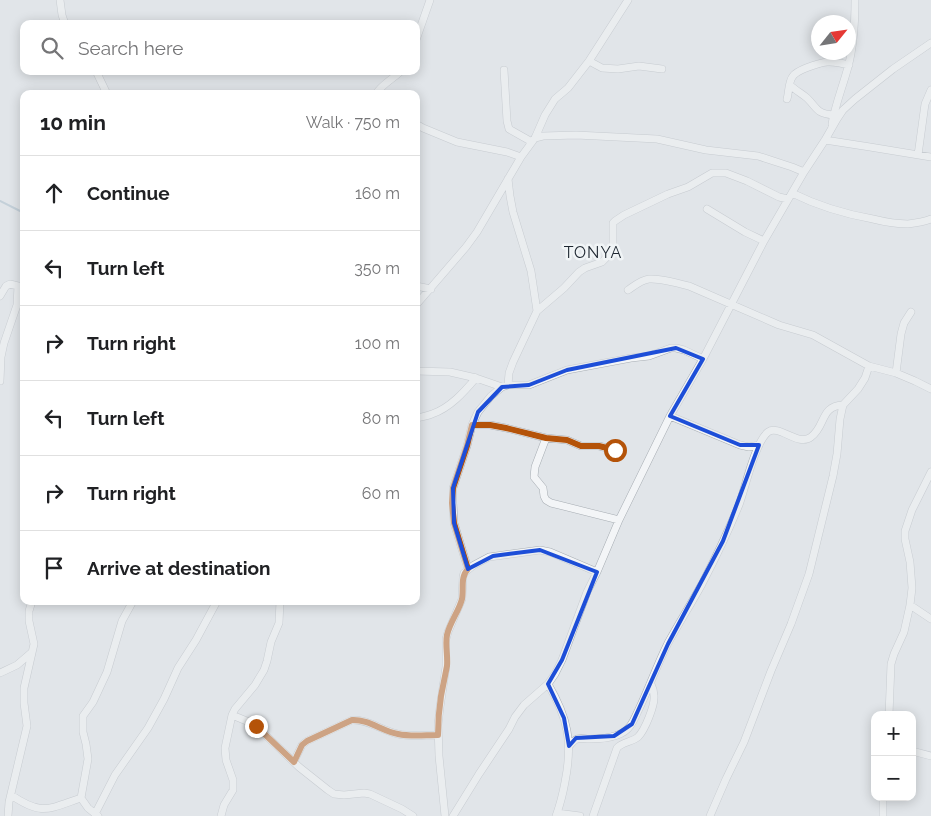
<!DOCTYPE html>
<html lang="en">
<head>
<meta charset="utf-8">
<style>
  :root { --surface:#fff; --page:#f2f2f2; --text:#202124; --muted:#757577; --line:#e0e0e0 }
  body { margin:0; font-family:Raleway,sans-serif; background:var(--page); color:var(--text) }
  .controls { position:absolute; right:15px; bottom:15px; display:grid; overflow:hidden; border-radius:10px; box-shadow:0 2px 12px #0003 }
  .controls button { width:45px; height:45px; display:grid; place-items:center; padding:0; border:0; border-bottom:1px solid var(--line); background:var(--surface); color:var(--text); font:25px sans-serif }
  .compass { position:absolute; left:811px; top:15px; width:45px; height:45px; border-radius:50%; background:var(--surface); box-shadow:0 2px 12px #0003; rotate:60deg }
  .stop { position:absolute; width:15px; height:15px; margin:-11px; border:4px solid #b45309; border-radius:50%; background:#fff }
  .stop.end { background:#b45309; border-color:#fff; box-shadow:0 1px 5px #0008 }
  .list { margin:0; padding:0; list-style:none }
  h2 { display:flex; justify-content:space-between; align-items:center; height:65px; margin:0; padding:0 20px; font-size:21px }
  h2 small { font-size:16px; font-weight:400; color:var(--muted) }
  .list li { display:grid; grid-template-columns:32px 1fr auto; gap:15px; align-items:center; box-sizing:border-box; height:75px; padding:0 20px; border-top:1px solid var(--line) }
  .list b { display:block; font-size:19px; white-space:nowrap }
  .list em { font-size:16px; font-style:normal; color:var(--muted) }
  .icon { flex:none; width:28px; height:28px; fill:none; stroke:currentColor; stroke-width:2; stroke-linecap:round; stroke-linejoin:round }
  .map { position:relative; flex:none; width:931px; height:816px; overflow:hidden }
  .search { position:absolute; background:var(--surface); box-shadow:0 2px 12px #0003; left:20px; top:20px; width:400px; height:55px; display:flex; align-items:center; gap:12px; box-sizing:border-box; padding:0 18px; border-radius:10px; color:var(--muted); font-size:19px }
  .panel { position:absolute; background:var(--surface); box-shadow:0 2px 12px #0003; left:20px; top:90px; width:400px; height:515px; border-radius:10px }
  .map>svg:first-child { display:block }
  .lines { fill:none; stroke-linecap:round; stroke-linejoin:round }
  .stream { stroke:#9fb7c6; stroke-width:2 }
  .street-casing { stroke:#a7adb3; stroke-width:8 }
  .street { stroke:#f3f5f7; stroke-width:7 }
  .route { stroke:#b45309; stroke-width:6 }
  .marked { fill:none; stroke:#1d4ed8; stroke-width:4; stroke-linejoin:round }
  .labels { text-anchor:middle; stroke-width:5; stroke-linejoin:round; paint-order:stroke }
  .quarter-label { font-size:16px; letter-spacing:1px; fill:#1d2630; stroke:#f0f4f6 }
</style>
</head>
<body>
<div class="map">
<svg width="931" height="816" viewBox="0 0 931 816">
  <rect width="100%" height="100%" fill="#e1e5e9"/>
  <g class="lines">
    <path class="stream" d="M0,201L24,213"/>
    <g class="street-casing">
      <path id="street" d="M60,0L62,15L65,24
        M416,40L430,0
        M589,61L602,68L618,69L639,66L662,69
        M504,70L507,121L509,129L532,142
        M96,71L107,94
        M790,85C795,90 801,93 807,98C818,109 816,113 833,115
        M376,94C382,84 393,79 401,71
        M787,99C789,93 788,82 793,76C796,72 801,70 806,68C824,61 830,60 849,65
        M416,124L423,128L457,142L507,152L521,157
        M832,124C835,105 843,86 848,67C854,45 855,22 855,0
        M535,138L543,136L576,135L657,139L706,150L758,156L792,167L804,172
        M825,140L870,147L931,157
        M918,155L925,104L931,90
        M508,179L510,196L513,212L531,271L537,311
        M792,193C818,206 845,214 873,219C885,222 897,224 908,224C916,223 923,222 931,219
        M707,209L745,232L764,241
        M416,286L431,289
        M628,290C634,286 641,280 649,279C660,278 678,283 689,286L779,325L813,335L869,366L896,373L915,381L931,389
        M0,296L6,286L10,284L18,286L24,292
        M416,305L466,247L477,232L521,157L535,138L545,115L555,99L568,88L589,61L628,0
        M416,371L450,372L476,378L502,387
        M896,373L901,334L904,323L911,312
        M0,381L1,357L4,343L17,305L18,286
        M508,385L509,373L513,362L537,311L564,288L579,272L585,268L602,262L611,253L613,243V223L615,221L624,215L668,194L688,187L712,173H726L747,181L779,197L788,199
        M670,416L740,445L749,447L759,445
        M416,418C422,417 427,416 432,414C450,408 464,392 476,378
        M472,425H490L506,428L546,438L567,440L581,446H599L615,450
        M546,438L535,467L534,477L543,488L544,496L546,500L551,503L619,520
        M468,569L454,523L453,503V488L467,446L472,425L478,412L491,396L502,387L508,385H529L567,370L631,358L649,356L671,348H676L684,350L703,359
        M910,605L931,619
        M0,673L17,665L31,653
        M548,684C568,718 573,742 565,782C563,793 560,805 556,816
        M232,715L249,722L256,726L299,767L328,790L334,794L344,795L364,793L370,794L402,809L413,816
        M889,715L891,664L894,654L904,632L910,605L912,588L910,562L905,539V531L912,510L931,472
        M569,746C572,743 574,740 577,739C581,738 585,739 589,739C602,739 622,738 630,726C634,721 636,715 639,709C649,688 657,665 668,643C679,623 691,604 702,584C715,559 728,532 739,505C745,489 755,442 768,432C779,424 798,447 811,437C826,426 820,406 843,405
        M912,751L931,756
        M294,761L302,745L307,741L352,720C368,719 382,731 398,734C411,737 425,735 438,735
        M11,795C42,816 48,809 81,798
        M883,797V816
        M557,813L580,816
        M95,814L115,775L148,728L164,699L178,668L196,640L217,601
        M8,816L9,802L27,726L24,703V688L34,644L29,621V611L32,601
        M98,816L88,808L81,798L88,759L86,744L83,732V716L93,702L107,672L122,621L133,601
        M221,816L224,805L233,790V780L226,760L225,748L232,715L235,709L255,685L264,670L267,661L271,642L279,623L280,601
        M445,816L439,756L438,725L440,707L446,667V639L448,632L462,599L463,577L464,573L474,565L489,557L540,550L550,552L597,572
        M453,816L479,774L509,729L515,717L524,705L548,684L555,674L562,660L587,592L597,572L619,520L670,416L703,359L764,241L804,172L825,140L837,119L843,110L855,99L893,69L931,43
        M593,816L617,748C622,742 632,742 638,737C645,730 655,705 654,696C654,691 653,688 651,684
        M710,816L726,779L744,742L771,671L791,624L809,574L833,476L837,454L840,419L843,405L858,389L865,378L869,366"/>
    </g>
    <use href="#street" class="street"/>
  </g>
  <g class="lines">
    <path class="route" d="M256,726L294,762L302,745L307,741L352,720C368,719 382,731 398,734C411,737 425,735 438,735C438,723 439,709 441,696C443,686 445,676 447,666C448,655 445,645 447,635C450,622 459,611 462,599C464,589 460,577 468,569L454,523L452,503L453,488L467,446L472,425H490L506,428L546,438L567,440L581,446H599L615,450"/>
  </g>
  <path d="M0 0H931V816H0ZM676,348L703,359L670,416L740,445H759L723,541L668,644L632,724L614,736L576,738L569,746L564,718L548,684L562,660L597,572L540,550L493,556L468,569L454,523L453,488L478,412L502,387L529,385L567,370Z" fill="#e1e5e9" fill-opacity=".55" fill-rule="evenodd"/>
  <path class="marked" d="M676,348L703,359L670,416L740,445H759L723,541L668,644L632,724L614,736L576,738L569,746L564,718L548,684L562,660L597,572L540,550L493,556L468,569L454,523L453,488L478,412L502,387L529,385L567,370Z"/>
  <g class="labels">
    <g class="quarter-label">
      <text x="593" y="258">TONYA</text>
    </g>
  </g>
</svg>
<div class="controls">
<button>+</button>
<button>−</button>
</div>
<svg class="compass" viewBox="-18 -18 36 36"><path d="M0-13l5 13h-10z" fill="#e53935"/><path d="M0 13l5-13h-10z" fill="#757577"/></svg>
<div class="stop" style="left:615px;top:450px"></div>
<div class="stop end" style="left:256px;top:726px"></div>
<div class="search"><svg class="icon" aria-label="search" viewBox="0 0 24 24"><circle cx="10" cy="10" r="6"/><path d="M15 15l6 6"/></svg>Search here</div>
<section class="panel">
<h2>10 min<small>Walk · 750 m</small></h2>
<ul class="list">
<li><svg class="icon" aria-label="ahead" viewBox="0 0 24 24"><path d="M12 20V5M6 11l6-6 6 6"/></svg><div><b>Continue</b></div><em>160 m</em></li>
<li><svg class="icon" aria-label="left" viewBox="0 0 24 24"><path d="M17 20v-9H6M10 6l-5 5 5 5"/></svg><div><b>Turn left</b></div><em>350 m</em></li>
<li><svg class="icon" aria-label="right" viewBox="0 0 24 24"><path d="M7 20v-9h11M14 6l5 5-5 5"/></svg><div><b>Turn right</b></div><em>100 m</em></li>
<li><svg class="icon" aria-label="left" viewBox="0 0 24 24"><path d="M17 20v-9H6M10 6l-5 5 5 5"/></svg><div><b>Turn left</b></div><em>80 m</em></li>
<li><svg class="icon" aria-label="right" viewBox="0 0 24 24"><path d="M7 20v-9h11M14 6l5 5-5 5"/></svg><div><b>Turn right</b></div><em>60 m</em></li>
<li><svg class="icon" aria-label="arrive" viewBox="0 0 24 24"><path d="M6 21V4h12l-3 4 3 4H6"/></svg><div><b>Arrive at destination</b></div></li>
</ul>
</section>
</div>
</body>
</html>
